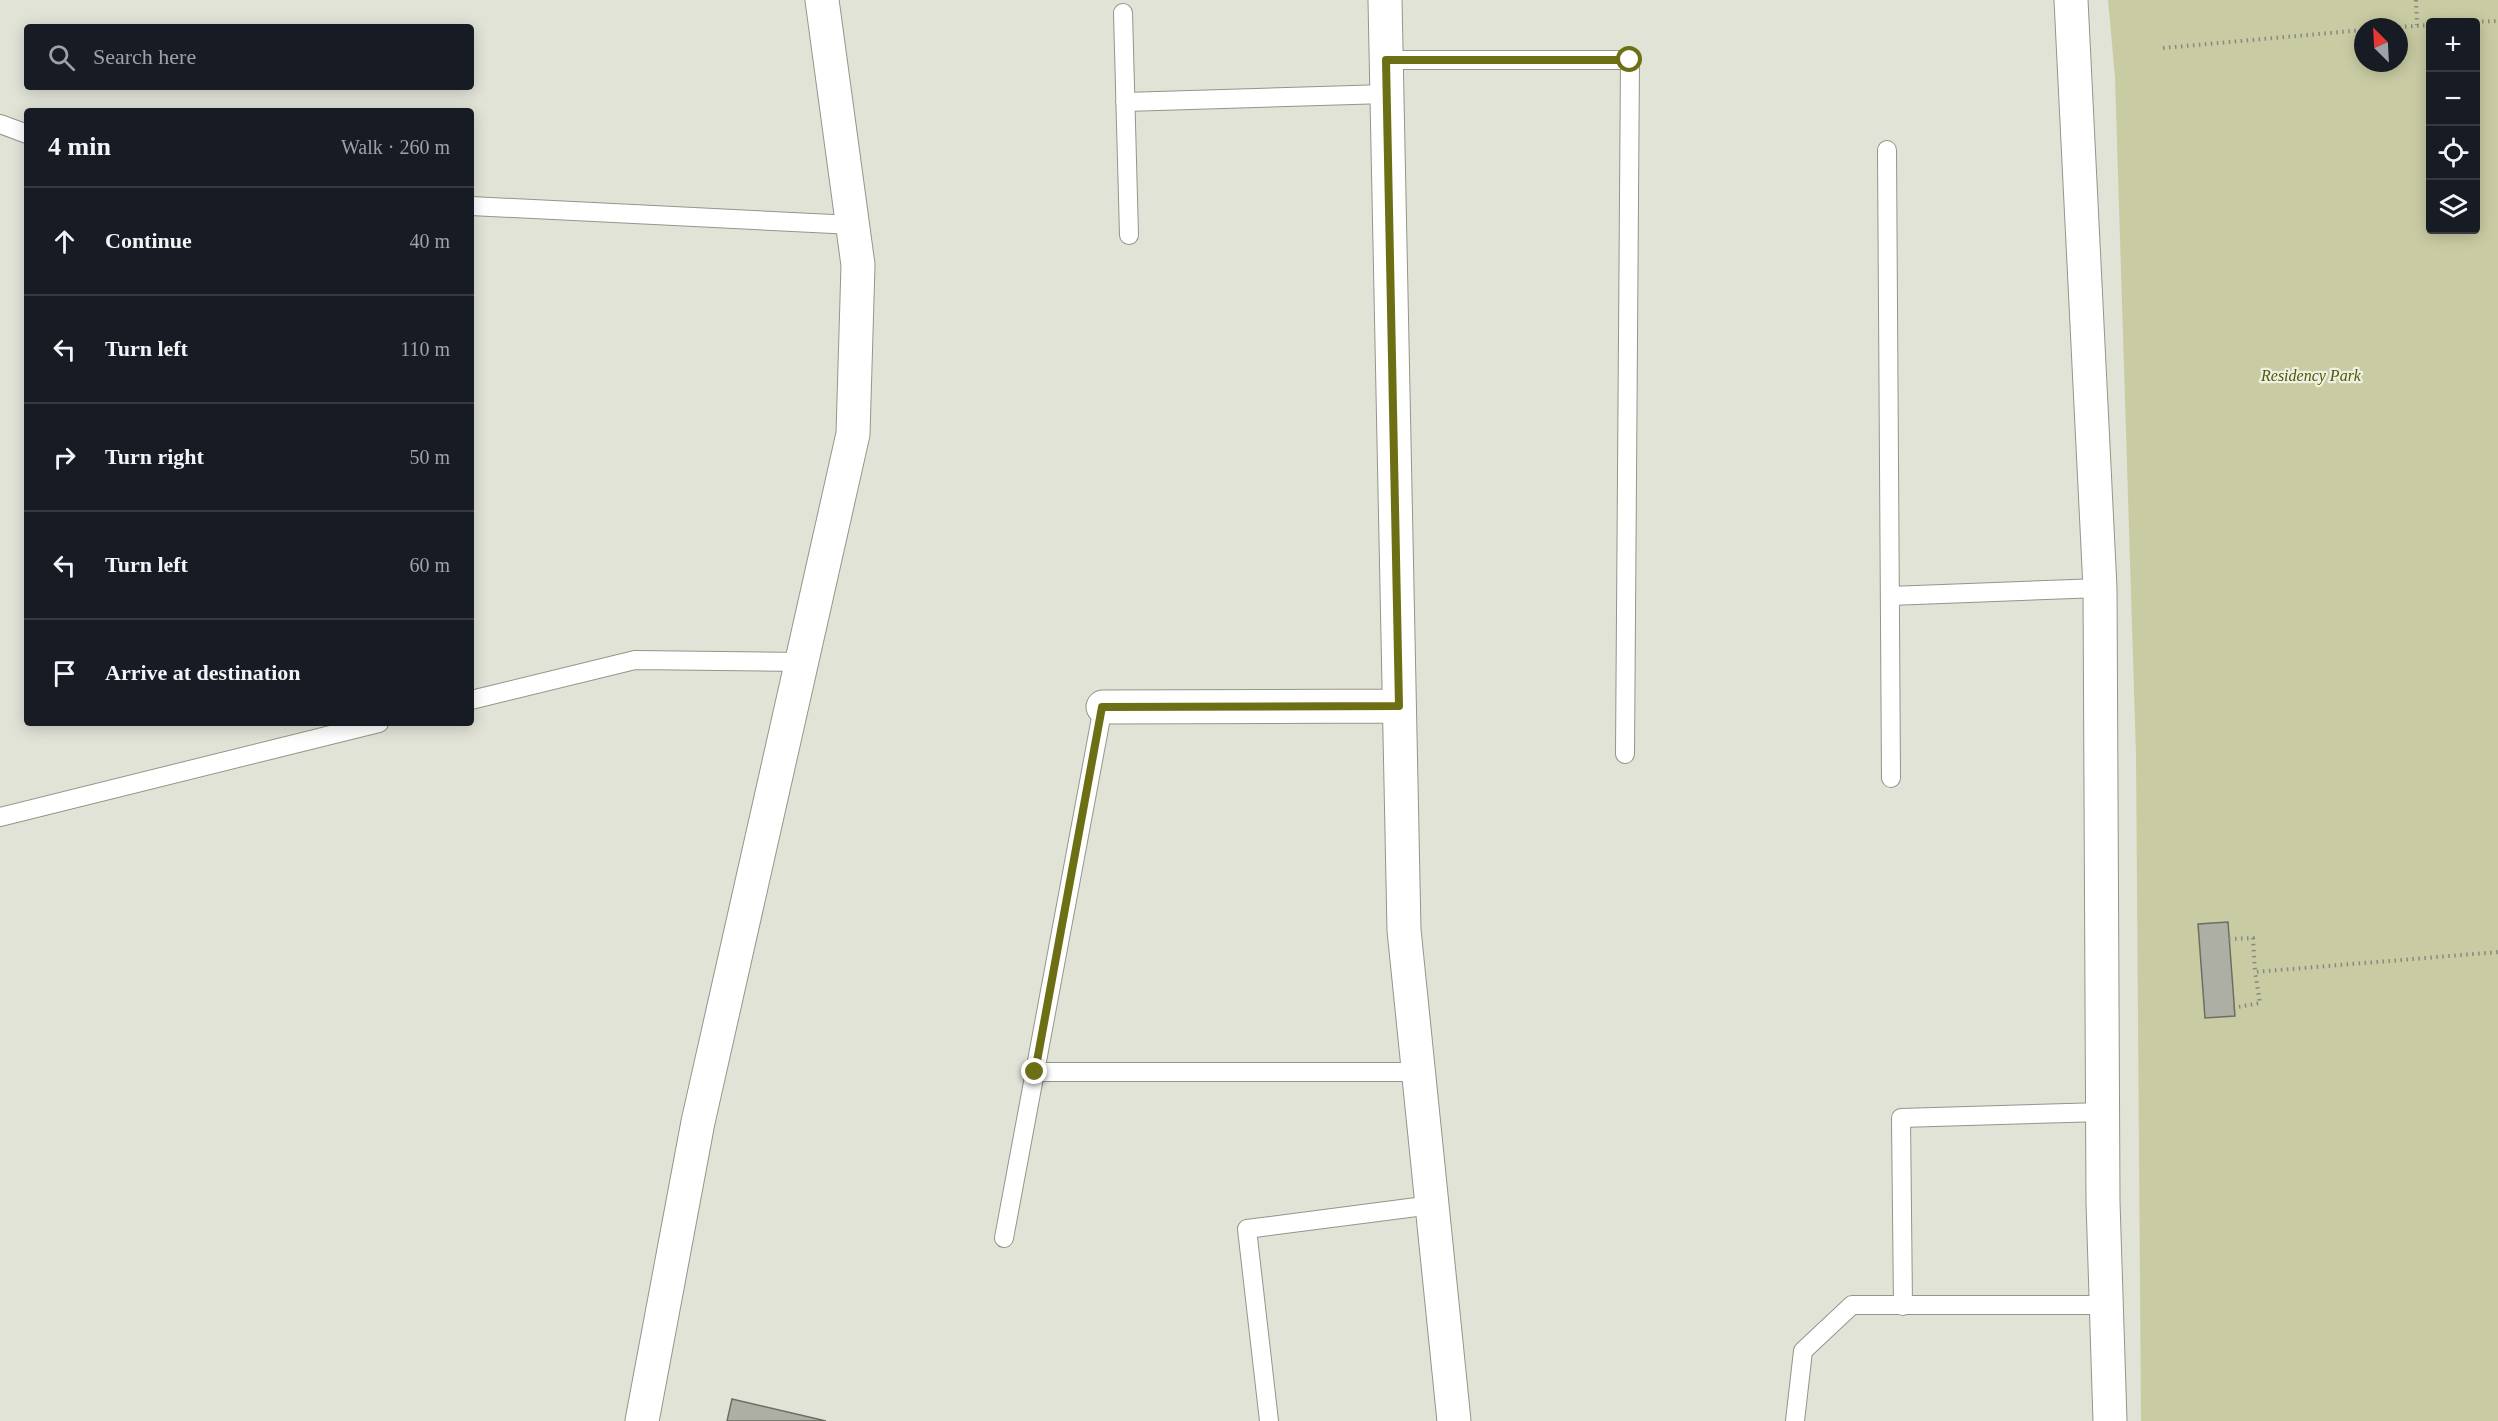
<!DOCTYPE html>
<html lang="en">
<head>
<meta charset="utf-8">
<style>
  :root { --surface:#171b24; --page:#20242c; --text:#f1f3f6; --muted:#9ea1a6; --line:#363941 }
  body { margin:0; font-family:"Times New Roman",serif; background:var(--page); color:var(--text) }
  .controls { position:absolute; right:18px; top:18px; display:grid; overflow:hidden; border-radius:6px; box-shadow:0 3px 15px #0003 }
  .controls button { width:54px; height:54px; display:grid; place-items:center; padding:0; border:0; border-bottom:2px solid var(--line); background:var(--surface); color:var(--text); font:30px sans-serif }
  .compass { position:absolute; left:2354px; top:18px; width:54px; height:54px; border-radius:50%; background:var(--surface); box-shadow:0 3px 15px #0003; rotate:336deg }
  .stop { position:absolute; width:18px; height:18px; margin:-14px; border:4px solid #6c6f14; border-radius:50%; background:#fff }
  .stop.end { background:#6c6f14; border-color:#fff; box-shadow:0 2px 6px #0008 }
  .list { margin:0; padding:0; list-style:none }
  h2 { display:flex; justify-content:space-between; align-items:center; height:78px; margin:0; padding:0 24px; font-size:26px }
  h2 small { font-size:20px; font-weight:400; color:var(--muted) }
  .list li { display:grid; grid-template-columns:39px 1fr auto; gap:18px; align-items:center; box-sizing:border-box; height:108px; padding:0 24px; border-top:2px solid var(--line) }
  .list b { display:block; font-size:22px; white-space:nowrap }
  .list em { font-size:20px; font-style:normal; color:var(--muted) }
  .icon { flex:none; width:33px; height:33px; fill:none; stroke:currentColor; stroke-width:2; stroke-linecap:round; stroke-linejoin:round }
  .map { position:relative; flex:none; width:2498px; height:1421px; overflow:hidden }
  .search { position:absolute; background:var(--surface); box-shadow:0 3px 15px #0003; left:24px; top:24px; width:450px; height:66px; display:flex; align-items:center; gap:15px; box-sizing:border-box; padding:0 21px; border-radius:6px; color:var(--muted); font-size:22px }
  .panel { position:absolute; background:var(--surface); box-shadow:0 3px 15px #0003; left:24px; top:108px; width:450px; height:618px; border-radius:6px }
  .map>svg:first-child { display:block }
  .green { fill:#c9cca3; fill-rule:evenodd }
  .building { fill:#aeafa4; stroke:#6d6e63; stroke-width:1.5 }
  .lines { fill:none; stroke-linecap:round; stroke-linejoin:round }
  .service-casing { stroke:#94958a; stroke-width:20 }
  .minor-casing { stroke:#94958a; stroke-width:35 }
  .tertiary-casing { stroke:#94958a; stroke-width:35 }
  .path { stroke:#87887f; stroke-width:4; stroke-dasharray:1.5 4.5; stroke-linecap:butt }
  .service { stroke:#fff; stroke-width:18 }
  .minor { stroke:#fff; stroke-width:33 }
  .tertiary { stroke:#fff; stroke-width:33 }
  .route { stroke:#6c6f14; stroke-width:8 }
  .labels { text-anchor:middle; stroke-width:4.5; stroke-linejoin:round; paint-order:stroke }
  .park-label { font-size:16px; font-style:italic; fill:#545603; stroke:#eff0e4 }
</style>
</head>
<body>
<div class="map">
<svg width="2498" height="1421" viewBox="0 0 2498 1421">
  <rect width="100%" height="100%" fill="#e2e3d7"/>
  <path class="green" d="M2108,0H2498V1421H2141L2136,756L2115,77ZM2430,22H2476V230H2430ZM2363,27H2399V63H2363Z"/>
  <path class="building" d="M2228,922L2235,1016L2205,1018L2198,924Z
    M732,1399L826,1421H727Z"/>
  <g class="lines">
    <g class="service-casing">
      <path id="service" d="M1123,13L1129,235
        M1386,60H1630L1625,754
        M1125,102L1386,94
        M0,124L27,134
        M1887,150L1891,778
        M471,206L853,225
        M1890,596L2100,588
        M471,700L635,660L801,662
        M0,817L379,723
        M1035,1072H1419
        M1004,1238L1103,707
        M1903,1306L1901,1118L2103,1112
        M1269,1421L1247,1229L1432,1205
        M1795,1421L1803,1351L1852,1305H2106"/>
    </g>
    <g class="minor-casing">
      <path id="minor" d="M1385,0L1404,930L1454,1421
        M2071,0L2100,588L2103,1202L2110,1421
        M1103,707L1399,706"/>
    </g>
    <g class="tertiary-casing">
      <path id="tertiary" d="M642,1421L698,1122L853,434L858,265L822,0"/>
    </g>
    <path class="path" d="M2416,0L2417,25
      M2470,22L2498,21
      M2399,27L2430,25
      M2163,48L2363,30
      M2229,939L2253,938L2255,972L2498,952
      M2233,1008L2260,1003L2255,972"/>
    <use href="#service" class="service"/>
    <use href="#minor" class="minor"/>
    <use href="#tertiary" class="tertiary"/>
  </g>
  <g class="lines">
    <path class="route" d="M1035,1072L1102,707L1399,706L1386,60H1630"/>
  </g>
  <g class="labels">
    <g class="park-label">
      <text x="2311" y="381">Residency Park</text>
    </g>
  </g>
</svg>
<div class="controls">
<button>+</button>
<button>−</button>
<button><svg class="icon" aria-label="locate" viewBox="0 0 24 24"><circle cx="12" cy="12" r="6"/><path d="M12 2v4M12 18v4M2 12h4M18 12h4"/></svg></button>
<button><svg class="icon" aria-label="layers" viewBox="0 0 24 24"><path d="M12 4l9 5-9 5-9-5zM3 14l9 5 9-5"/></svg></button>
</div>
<svg class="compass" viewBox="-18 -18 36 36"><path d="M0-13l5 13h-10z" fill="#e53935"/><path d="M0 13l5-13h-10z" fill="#9ea1a6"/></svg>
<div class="stop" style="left:1630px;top:60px"></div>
<div class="stop end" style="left:1035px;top:1072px"></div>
<div class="search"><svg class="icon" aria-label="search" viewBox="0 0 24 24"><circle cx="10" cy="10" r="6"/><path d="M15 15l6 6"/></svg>Search here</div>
<section class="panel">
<h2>4 min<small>Walk · 260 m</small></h2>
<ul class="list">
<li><svg class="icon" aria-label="ahead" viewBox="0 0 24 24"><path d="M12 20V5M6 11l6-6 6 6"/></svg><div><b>Continue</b></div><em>40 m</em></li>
<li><svg class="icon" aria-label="left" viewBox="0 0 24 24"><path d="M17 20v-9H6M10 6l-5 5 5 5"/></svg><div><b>Turn left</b></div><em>110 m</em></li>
<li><svg class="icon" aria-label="right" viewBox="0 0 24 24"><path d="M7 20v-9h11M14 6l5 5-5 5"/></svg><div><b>Turn right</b></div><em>50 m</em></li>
<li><svg class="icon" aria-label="left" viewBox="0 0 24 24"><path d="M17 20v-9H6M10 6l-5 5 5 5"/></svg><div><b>Turn left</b></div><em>60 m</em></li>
<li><svg class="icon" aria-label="arrive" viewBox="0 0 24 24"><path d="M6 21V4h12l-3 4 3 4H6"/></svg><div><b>Arrive at destination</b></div></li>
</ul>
</section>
</div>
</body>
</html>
